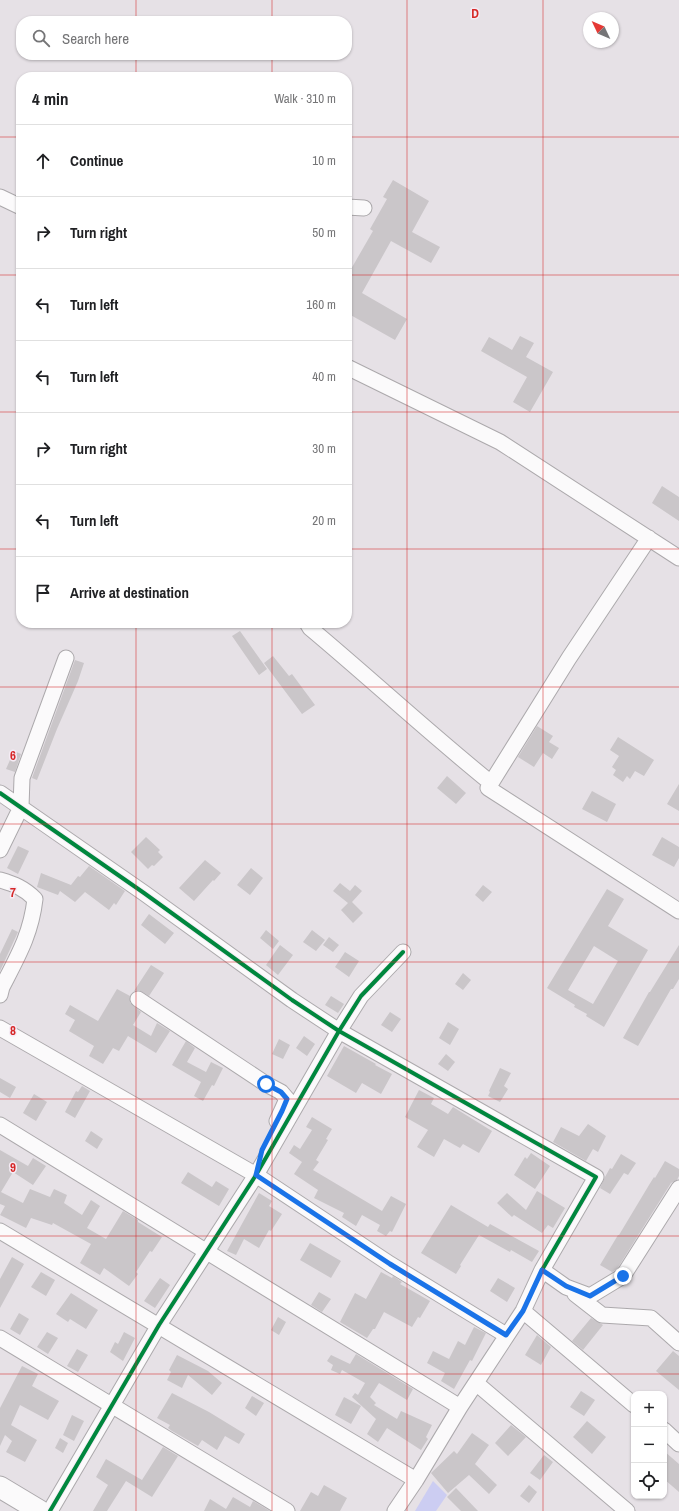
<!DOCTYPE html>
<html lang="en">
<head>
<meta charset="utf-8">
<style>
  :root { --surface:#fff; --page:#f6f6f6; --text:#202124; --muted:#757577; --line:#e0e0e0 }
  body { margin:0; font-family:"Archivo Narrow",sans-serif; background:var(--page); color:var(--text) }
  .controls { position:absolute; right:12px; bottom:12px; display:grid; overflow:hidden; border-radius:8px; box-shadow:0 1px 3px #0004 }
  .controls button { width:36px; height:36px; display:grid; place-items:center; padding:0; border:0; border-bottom:1px solid var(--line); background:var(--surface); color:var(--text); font:20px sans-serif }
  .compass { position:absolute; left:583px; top:12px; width:36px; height:36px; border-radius:50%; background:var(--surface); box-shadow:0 1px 3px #0004; rotate:314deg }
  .stop { position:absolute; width:12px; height:12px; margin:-9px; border:3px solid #1a73e8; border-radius:50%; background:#fff }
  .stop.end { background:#1a73e8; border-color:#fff; box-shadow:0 1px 4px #0008 }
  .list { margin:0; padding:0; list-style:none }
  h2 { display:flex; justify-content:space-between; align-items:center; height:52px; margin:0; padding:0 16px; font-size:17px }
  h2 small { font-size:13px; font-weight:400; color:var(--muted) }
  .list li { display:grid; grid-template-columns:26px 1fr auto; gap:12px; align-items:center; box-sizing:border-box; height:72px; padding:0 16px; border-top:1px solid var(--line) }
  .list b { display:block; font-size:15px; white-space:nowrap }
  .list em { font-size:13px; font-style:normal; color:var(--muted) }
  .icon { flex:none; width:22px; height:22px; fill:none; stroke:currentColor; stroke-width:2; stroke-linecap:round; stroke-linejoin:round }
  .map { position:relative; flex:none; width:679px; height:1511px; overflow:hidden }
  .search { position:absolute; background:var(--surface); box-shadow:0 1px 3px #0004; left:16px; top:16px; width:336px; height:44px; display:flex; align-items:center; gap:10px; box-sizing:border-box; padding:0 14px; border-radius:16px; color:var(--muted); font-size:15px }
  .panel { position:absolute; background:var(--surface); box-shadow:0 1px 3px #0004; left:16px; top:72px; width:336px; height:556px; border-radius:16px }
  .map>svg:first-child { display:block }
  .water { fill:#cccdf2 }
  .building { fill:#cac6c9; fill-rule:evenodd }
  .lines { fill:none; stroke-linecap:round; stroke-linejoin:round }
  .street-casing { stroke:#aca9ac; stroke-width:17 }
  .secondary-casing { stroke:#aca9ac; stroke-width:23 }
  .street { stroke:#fbfafb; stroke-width:15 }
  .secondary { stroke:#fbfafb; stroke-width:21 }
  .cycleway-casing { stroke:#f5ecf5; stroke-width:6 }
  .cycleway { stroke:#00873e; stroke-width:4 }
  .route { stroke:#1a73e8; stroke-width:5 }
  .grid { fill:none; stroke:#d62828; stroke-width:1; stroke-opacity:0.55 }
  .grid-label { font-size:13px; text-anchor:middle; font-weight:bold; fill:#d62828; stroke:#f5ecf5; stroke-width:3; stroke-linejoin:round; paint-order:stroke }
</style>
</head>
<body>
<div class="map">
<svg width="679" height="1511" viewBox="0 0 679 1511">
  <rect width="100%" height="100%" fill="#e6e1e6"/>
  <path class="water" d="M433,1481L447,1495L436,1511H415Z"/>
  <path class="building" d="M393,180L429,201L412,232L440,247L431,263L391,241L362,293L407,319L395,340L347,313V276L373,231L370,229L387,199L383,197Z
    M520,336L534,343L526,357L553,372L530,412L513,402L527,377L481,351L489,337L512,350Z
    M662,486L679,497V521L652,503Z
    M240,631L267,669L259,675L232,636Z
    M273,656L289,676L292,674L315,705L302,714L264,663Z
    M75,660L84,663L78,681L57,729L37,780L32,778Z
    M537,726L553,736L549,742L559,748L552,759L543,753L534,767L518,757Z
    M618,737L654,760L644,776L635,771L630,779L627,776L623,782L613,775L616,770L612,767L619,756L610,750Z
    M14,751L21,754L15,772L6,769Z
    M447,776L466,793L456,804L437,788Z
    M679,784V811L667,804Z
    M592,791L616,804L607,822L582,809Z
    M146,837L160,850L158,852L163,857L154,866L152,865L148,869L131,852Z
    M662,837L679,847V858L674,867L652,855Z
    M18,846L29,851L18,874L7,868Z
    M205,860L221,873L214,881L213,880L194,901L179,888Z
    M89,866L125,891L116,905L114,903L109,910L85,892L75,902L60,891L58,895L37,887L41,873L71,885L78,876L80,877Z
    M251,868L263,878L250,895L237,885Z
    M340,883L350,891L355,885L362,891L352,902L363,913L353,923L341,910L348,903L333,891Z
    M483,885L492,892L483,902L475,895Z
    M607,889L624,899L608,926L648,950L604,1027L586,1016L587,1014L574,1007L575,1005L547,988ZM594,946L618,961L593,1004L568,990Z
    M149,914L174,933L165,944L141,925Z
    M12,929L18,932L0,971V954Z
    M266,930L279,941L273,949L260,938Z
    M312,930L325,940L316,951L303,942Z
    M329,937L339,945L333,952L323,945Z
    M280,945L293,955L278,975L266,965Z
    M679,945V979L673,989H671L638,1046L623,1038L649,992H650Z
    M345,952L359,961L349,977L335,967Z
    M151,965L164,973L149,996L139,990L134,991Z
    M463,973L471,980L463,990L455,984Z
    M117,989L130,996V1003L141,1012L133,1025L151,1036L157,1023L170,1031L156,1053L128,1036L119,1051L113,1048L103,1064L89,1056L94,1046L69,1031L75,1020L65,1014L70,1005L98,1021Z
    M331,996L344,1004L338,1013L325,1005Z
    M390,1012L401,1019L392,1032L381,1025Z
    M448,1022L459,1029L450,1045L439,1038Z
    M304,1036L315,1044L307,1056L296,1048Z
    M279,1039L290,1045L283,1059L272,1054Z
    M186,1041L195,1048L187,1062L206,1072L211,1062L223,1068L214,1086L212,1085L203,1101L194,1096L201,1082L172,1065Z
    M344,1046L376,1064L375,1065L392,1074L381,1094L362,1083L356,1093L327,1076Z
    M446,1054L455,1062L448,1071L438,1064Z
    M500,1068L511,1073L504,1086L508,1089L500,1102L488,1096L490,1092L489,1091Z
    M0,1078L16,1087L10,1098L0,1092Z
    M82,1086L90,1091L75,1118L65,1112L76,1091L78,1092Z
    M419,1090L434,1098L431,1104L448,1114L453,1107L492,1131L479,1153L463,1144L460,1148L444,1139L434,1157L417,1147L428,1130L405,1117Z
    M34,1094L47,1102L36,1121L23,1113Z
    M312,1117L332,1129L326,1139L328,1140L316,1160L319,1162L313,1170L382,1211L391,1196L406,1204L392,1232L390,1231L386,1236L377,1231L380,1225L362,1215L356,1226L342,1217L344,1213L314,1198L318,1190L294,1174L302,1162L289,1153L294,1145L300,1149L312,1130L306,1127Z
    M588,1124L606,1136L598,1152L593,1149L586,1161L553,1142L561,1127L579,1136Z
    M91,1131L103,1139L97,1149L85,1141Z
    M0,1150L28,1166L33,1158L46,1166L33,1185L13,1172L1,1192L23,1203L30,1189L50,1197L54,1189L67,1195L64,1203L82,1215L91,1200L100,1206L87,1228L106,1239L123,1211L138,1220V1222L162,1237L152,1252L150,1251L136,1272L138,1274L129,1286L104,1268L100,1275L80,1263L91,1244L53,1223L52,1225L31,1218L26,1228L0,1215L5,1206L0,1204Z
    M531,1153L550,1166L535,1189L514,1175L525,1157L527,1159Z
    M621,1154L636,1163L628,1175L624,1173L610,1194L600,1188L605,1177L610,1168L612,1169Z
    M665,1161L679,1169V1176L677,1180L671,1183L617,1269L612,1272L600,1265L618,1235H619L649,1185L654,1177L655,1178Z
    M188,1172L212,1187L216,1181L229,1189L219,1206L181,1183Z
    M537,1191L565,1208L553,1228L548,1225L542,1233L514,1215L512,1217L497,1203L507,1193L526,1210Z
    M259,1193L272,1201L269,1206L282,1214L271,1231L269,1230L259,1248L244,1239L236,1255L227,1251Z
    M451,1205L488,1227L490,1224L539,1251L532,1262L511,1250L510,1252L479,1235L460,1265L461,1266L456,1274L421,1253Z
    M310,1243L341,1261L331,1278L300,1260Z
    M12,1257L24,1264L0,1308V1279Z
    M41,1272L55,1280L46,1296L31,1287Z
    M381,1272L392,1278L393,1276L402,1282L400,1284L430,1301L420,1318L418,1317L412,1327L384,1312L375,1329H373L367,1338L340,1322L355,1293L366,1299Z
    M160,1278L170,1285L155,1308L144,1301Z
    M498,1278L515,1288L507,1302L490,1291Z
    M319,1292L331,1299L322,1312L311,1305Z
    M71,1293L98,1310L86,1329L70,1319L68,1322L56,1314Z
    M19,1313L29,1319L20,1335L10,1329Z
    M278,1317L286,1322L279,1335L271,1330Z
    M591,1318L603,1325L583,1350L572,1341Z
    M474,1327L486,1333L472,1361L470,1360L454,1389L441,1381L445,1373L427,1363L433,1351L449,1359L458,1341L465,1345Z
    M47,1332L58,1338L48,1354L37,1347Z
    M124,1332L135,1338L123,1361L110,1352L115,1342L118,1344Z
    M537,1335L551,1347L541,1365L525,1355Z
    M77,1349L88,1355L78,1372L67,1366Z
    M673,1351L679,1356V1390L656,1371Z
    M356,1354L413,1389L407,1400L379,1383L370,1397L376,1403L374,1405L397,1419L401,1411L432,1425L426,1437L428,1439L421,1450L387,1428L378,1442L367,1434L376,1419L352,1397L355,1393L358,1395L365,1383L342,1370L340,1374L331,1370L333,1365L327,1361L331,1355L350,1364Z
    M177,1355L208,1371L222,1383L212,1395L188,1375L182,1388L167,1380L171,1372L169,1370Z
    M22,1366L38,1374L32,1386L59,1401L48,1420L20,1405L11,1425L37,1440L25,1462L6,1452L12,1441L5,1435L0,1446V1408Z
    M581,1391L595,1400L584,1416L570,1407Z
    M172,1393L209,1412L245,1434L239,1444L225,1436L217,1450L202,1440L198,1446L172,1431L168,1428L170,1425L157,1418Z
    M252,1396L264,1403L256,1416L245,1408Z
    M344,1397L361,1406L351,1424L335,1415Z
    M72,1415L84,1421L74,1441L63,1435Z
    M587,1421L606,1437L592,1454L573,1437Z
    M511,1425L526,1437L508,1456L495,1443Z
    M472,1433L489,1445L475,1464L497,1485L489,1494L469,1475L448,1493L431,1473L454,1451L457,1454Z
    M60,1438L68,1443L63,1453L55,1448Z
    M163,1447L178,1456L152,1497L126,1481L107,1511H93L108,1485L96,1477L106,1459L142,1480Z
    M664,1451L679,1464V1492L664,1479Z
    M544,1455L553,1462L540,1480L530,1473Z
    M324,1485L347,1498L340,1511H300L311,1492L318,1496Z
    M529,1485L537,1492L529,1503L520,1496Z
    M456,1488L478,1511H461L447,1497Z
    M233,1497L250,1507L253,1501L270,1511H204L210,1499L226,1509Z"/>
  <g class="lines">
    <g class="street-casing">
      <path id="street" d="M0,197L21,207
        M347,207L364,208
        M347,367L500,442L679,558
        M649,538L569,658L488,788L679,911
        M307,623L310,628C371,679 429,733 491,783
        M0,793L144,893L292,1000L339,1031L596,1177L542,1270
        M0,850L21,807L22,778L66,658
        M0,880C14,884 24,888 35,899C31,934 18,956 2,987L0,995
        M138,999L266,1084L281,1092L287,1099L277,1121
        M0,1028L256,1175L390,1264L506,1335
        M0,1125L460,1407
        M0,1231L416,1480
        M575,1294L602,1315L651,1318L679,1343
        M523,1311L634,1405
        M0,1338L287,1511
        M476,1383L627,1511
        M664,1430L679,1444
        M50,1511L159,1325L256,1175L339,1031L361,996L403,952
        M395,1511L416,1480L460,1407L523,1311L542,1270L566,1287L590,1296L623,1276L679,1188"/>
    </g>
    <g class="secondary-casing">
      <path id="secondary" d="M0,1487L40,1511"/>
    </g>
    <use href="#street" class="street"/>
    <use href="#secondary" class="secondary"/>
    <g class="cycleway-casing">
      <path id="cycleway" d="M0,793L144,893L292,1000L339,1031L596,1177L542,1270
        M50,1511L159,1325L256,1175L339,1031L361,996L403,952"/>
    </g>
    <use href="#cycleway" class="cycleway"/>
  </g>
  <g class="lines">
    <path class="route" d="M266,1084L281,1092L287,1099L282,1111L262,1150L256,1175L390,1264L506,1335L523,1311L542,1270L566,1286L590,1296L623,1276"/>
  </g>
  <path class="grid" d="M136,0V21M272,0V21M407,0V1511M543,0V1511M136,55V77M272,55V77M0,137H21M347,137H679M0,275H21M347,275H679M0,412H21M347,412H679M0,549H21M347,549H679M136,623V1511M272,623V1511M0,687H679M0,824H679M0,962H679M0,1099H679M0,1236H679M0,1374H679"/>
  <g class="grid-label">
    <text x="475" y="18">D</text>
    <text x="13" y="760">6</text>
    <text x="13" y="897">7</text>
    <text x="13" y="1035">8</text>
    <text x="13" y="1172">9</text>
  </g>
</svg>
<div class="controls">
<button>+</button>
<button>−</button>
<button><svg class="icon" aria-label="locate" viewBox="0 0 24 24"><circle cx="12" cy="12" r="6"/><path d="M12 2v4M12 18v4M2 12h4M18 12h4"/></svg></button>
</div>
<svg class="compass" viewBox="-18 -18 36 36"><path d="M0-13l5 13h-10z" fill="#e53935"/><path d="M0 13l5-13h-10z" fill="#757577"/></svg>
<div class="stop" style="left:266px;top:1084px"></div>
<div class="stop end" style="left:623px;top:1276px"></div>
<div class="search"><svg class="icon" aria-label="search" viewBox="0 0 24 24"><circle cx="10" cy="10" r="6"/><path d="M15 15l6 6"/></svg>Search here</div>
<section class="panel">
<h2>4 min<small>Walk · 310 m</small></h2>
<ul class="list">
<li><svg class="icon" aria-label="ahead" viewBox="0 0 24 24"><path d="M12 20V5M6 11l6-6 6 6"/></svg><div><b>Continue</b></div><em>10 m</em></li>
<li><svg class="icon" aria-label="right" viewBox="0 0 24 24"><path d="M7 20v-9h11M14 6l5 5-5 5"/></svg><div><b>Turn right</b></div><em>50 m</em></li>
<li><svg class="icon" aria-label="left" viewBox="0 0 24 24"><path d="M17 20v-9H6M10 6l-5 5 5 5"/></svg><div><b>Turn left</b></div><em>160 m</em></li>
<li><svg class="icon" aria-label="left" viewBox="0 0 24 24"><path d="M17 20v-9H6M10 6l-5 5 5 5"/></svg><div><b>Turn left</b></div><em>40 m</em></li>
<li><svg class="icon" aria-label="right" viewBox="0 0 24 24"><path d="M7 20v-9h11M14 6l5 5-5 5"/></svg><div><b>Turn right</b></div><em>30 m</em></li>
<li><svg class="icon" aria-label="left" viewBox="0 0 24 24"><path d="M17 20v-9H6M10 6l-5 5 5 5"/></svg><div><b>Turn left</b></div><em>20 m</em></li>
<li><svg class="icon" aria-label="arrive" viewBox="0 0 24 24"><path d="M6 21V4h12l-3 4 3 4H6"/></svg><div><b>Arrive at destination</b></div></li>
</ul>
</section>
</div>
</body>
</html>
